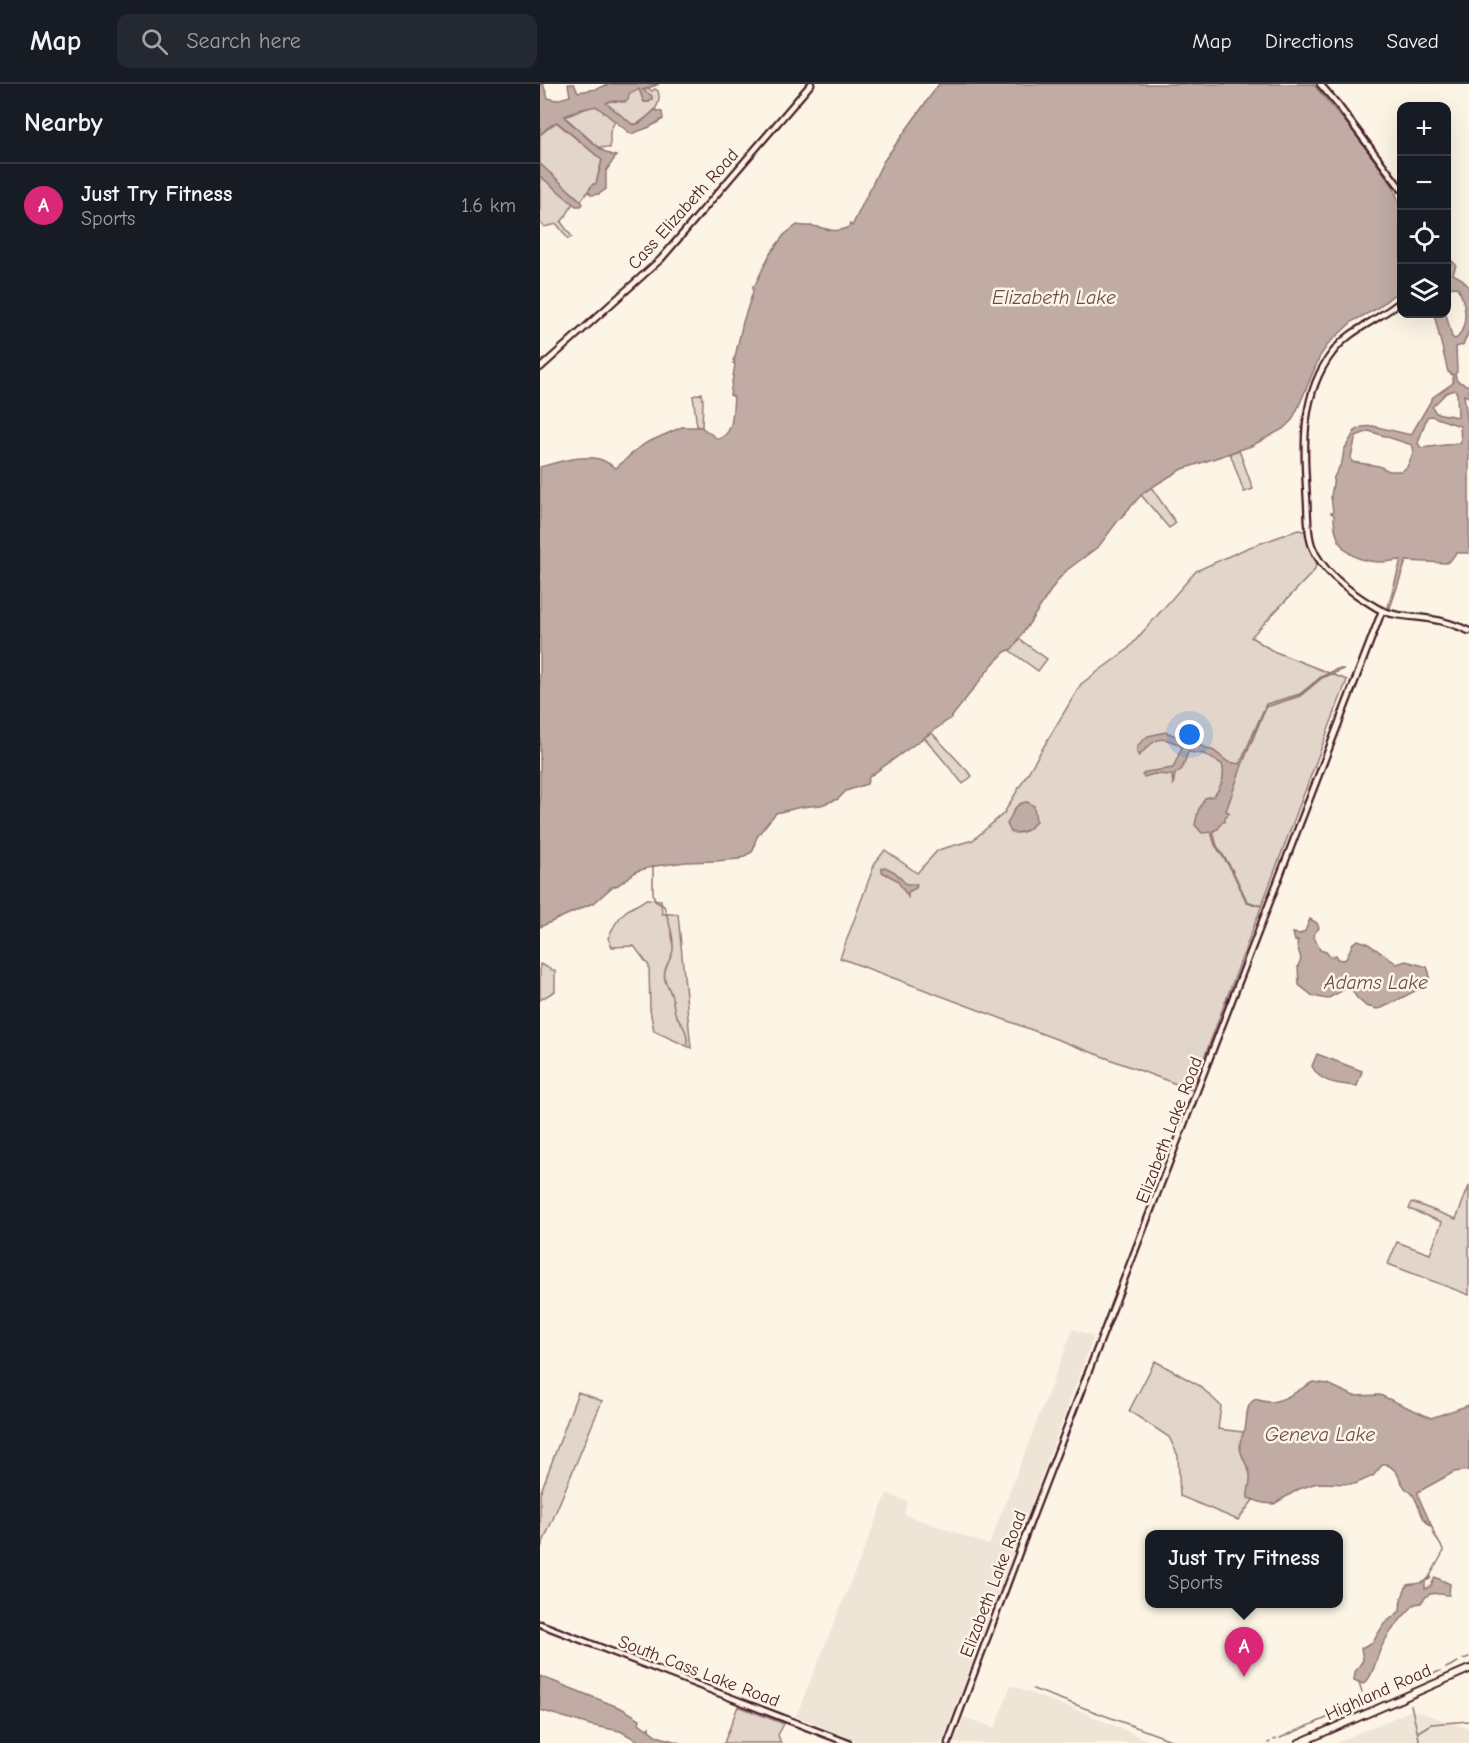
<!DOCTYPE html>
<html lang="en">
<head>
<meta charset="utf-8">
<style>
  :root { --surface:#171b24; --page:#242831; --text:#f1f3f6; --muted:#9ea1a6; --line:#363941; --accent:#db2777 }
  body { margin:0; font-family:"Comic Neue",sans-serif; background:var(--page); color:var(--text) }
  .controls { position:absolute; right:18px; top:18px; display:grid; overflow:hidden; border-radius:12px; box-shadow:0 6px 24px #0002 }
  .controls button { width:54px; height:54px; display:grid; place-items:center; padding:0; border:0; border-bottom:2px solid var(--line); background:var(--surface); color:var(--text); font:30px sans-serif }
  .you { position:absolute; left:650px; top:651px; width:21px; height:21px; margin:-15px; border:4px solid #fff; border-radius:50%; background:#1a73e8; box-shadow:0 0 0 9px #1a73e833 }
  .badge { display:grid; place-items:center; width:39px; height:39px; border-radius:50%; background:var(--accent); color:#fff; font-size:20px; font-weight:700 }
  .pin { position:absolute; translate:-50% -50px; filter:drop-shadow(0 2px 3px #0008) }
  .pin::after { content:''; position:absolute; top:32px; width:21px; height:18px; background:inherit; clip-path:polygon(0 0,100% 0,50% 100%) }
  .popup { position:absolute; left:605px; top:1446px; width:198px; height:78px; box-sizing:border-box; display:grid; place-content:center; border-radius:12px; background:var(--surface); filter:drop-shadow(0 2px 4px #0005); font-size:20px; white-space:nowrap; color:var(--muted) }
  .popup b { font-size:22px; color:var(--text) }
  .popup::after { content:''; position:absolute; left:50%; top:100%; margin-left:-12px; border:12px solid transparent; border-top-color:var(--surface) }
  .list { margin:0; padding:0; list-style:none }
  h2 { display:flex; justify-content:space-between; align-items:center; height:78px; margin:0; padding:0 24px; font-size:26px }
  h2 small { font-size:20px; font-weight:400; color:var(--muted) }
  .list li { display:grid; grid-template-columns:39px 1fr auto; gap:18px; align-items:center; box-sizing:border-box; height:84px; padding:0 24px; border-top:2px solid var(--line) }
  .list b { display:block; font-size:22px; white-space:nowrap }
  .list p { margin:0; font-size:20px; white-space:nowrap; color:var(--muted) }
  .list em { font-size:20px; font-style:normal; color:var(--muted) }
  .icon { flex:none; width:33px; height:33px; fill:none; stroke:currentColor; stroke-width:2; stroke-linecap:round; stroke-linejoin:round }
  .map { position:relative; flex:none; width:929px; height:1659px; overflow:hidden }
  header { display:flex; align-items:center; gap:36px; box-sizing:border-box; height:84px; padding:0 30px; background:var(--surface); border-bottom:2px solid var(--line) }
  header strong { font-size:28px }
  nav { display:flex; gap:33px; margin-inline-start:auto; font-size:21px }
  .search { width:420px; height:54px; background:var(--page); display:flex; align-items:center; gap:15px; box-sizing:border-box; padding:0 21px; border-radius:12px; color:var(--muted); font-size:22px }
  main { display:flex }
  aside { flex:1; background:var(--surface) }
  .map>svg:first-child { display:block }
  .built { fill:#eee5d7 }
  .green { fill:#e2d5ca; stroke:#967a7a; stroke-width:1.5 }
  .water { fill:#c0aca5; stroke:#917474; stroke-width:1.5; fill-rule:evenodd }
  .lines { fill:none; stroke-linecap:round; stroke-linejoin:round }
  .stream { stroke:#917474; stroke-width:1.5 }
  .secondary-casing { stroke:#4a1f2b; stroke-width:9 }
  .highway-casing { stroke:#4a1f2b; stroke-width:10 }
  .secondary { stroke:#fcf5e5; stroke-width:4.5 }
  .highway { stroke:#fcf5e5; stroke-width:6 }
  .labels { text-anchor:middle; stroke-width:5; stroke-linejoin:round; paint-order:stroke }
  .street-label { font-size:18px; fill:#4a1f2b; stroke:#fcf5e5 }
  .water-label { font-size:20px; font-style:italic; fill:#6d4950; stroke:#fcf5e5 }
</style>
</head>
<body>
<header>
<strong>Map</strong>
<div class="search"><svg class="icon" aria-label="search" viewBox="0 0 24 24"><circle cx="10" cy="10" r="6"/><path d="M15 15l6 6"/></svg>Search here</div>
<nav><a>Map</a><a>Directions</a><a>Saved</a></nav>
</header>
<main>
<aside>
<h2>Nearby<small></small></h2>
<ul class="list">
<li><span class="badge">A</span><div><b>Just Try Fitness</b><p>Sports</p></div><em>1.6 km</em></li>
</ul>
</aside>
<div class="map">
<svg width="929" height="1659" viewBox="0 0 929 1659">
  <rect width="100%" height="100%" fill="#fcf5e5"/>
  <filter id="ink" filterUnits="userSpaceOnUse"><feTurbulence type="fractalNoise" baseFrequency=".0167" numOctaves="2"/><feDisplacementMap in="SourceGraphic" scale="12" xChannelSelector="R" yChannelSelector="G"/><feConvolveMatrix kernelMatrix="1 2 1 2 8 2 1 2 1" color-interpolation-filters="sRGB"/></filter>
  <g filter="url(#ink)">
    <path class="built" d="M533,1245L554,1252L402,1659H320L256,1632L347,1409L368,1418L364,1430L449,1461Z
      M471,1601L523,1622L531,1623L614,1659H414L424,1633L455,1644Z
      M872,1626L929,1644V1659H795Z"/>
    <path class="green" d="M108,4L112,7L115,5L118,7C123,23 109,32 97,40H92L67,21L66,19L70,17L85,18L89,10L99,5L104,18H109L112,15L109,10L103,7Z
      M52,22L58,23L75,37L70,48V64L58,63L25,33Z
      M16,38L62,76L56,100L51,103L41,117L0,80V51Z
      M0,92L33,119L26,132L21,138L32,153L28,155L17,140L4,143L0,138Z
      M162,309L163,317L162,344L157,342L153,312Z
      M699,366L713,405L704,408L690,369Z
      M611,403L636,439L629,444L601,411Z
      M758,446L765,447L777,478L774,487L711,553L733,567L807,596L652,1006L300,874L335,779L345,766L377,789L398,766L433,756L464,729L541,600L587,566L656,487L707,464Z
      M479,555L507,575L498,587L469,566Z
      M392,649L432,692L423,700L384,653Z
      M106,815L121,816L122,830H138L151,964L114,947L110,926L109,882L94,862L72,863L68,854C72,845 77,835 85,828C91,823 100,820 106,815Z
      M0,880L15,887V907L0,916Z
      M929,1102V1211L848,1180L857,1158L890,1170L902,1138L869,1125L872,1118L916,1135Z
      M615,1277L660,1302L681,1322L678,1345L711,1349L726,1399L698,1436L640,1412L638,1372L629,1353L589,1327Z
      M38,1308L62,1317L0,1466V1410Z
      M198,1622L244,1640L238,1651L241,1659H184Z"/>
    <path class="water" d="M0,0H3L8,14L16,16L30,12L28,0H34L38,8L57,5L69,0H119L103,6L112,12V15L109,18H104L99,5L89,10L88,16C81,20 73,14 66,19L93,41L100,39L115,26L122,28L123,35L110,43L91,50L56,22L39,26L25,32L27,36C41,47 61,70 76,72L66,87V105L59,110L51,111L48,107L53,100H56L62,76L17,38L7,44L0,51Z
      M399,0H773L814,48L853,102L861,123V205L836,225L813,237L789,259L780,272L758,324L752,336L743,345L711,362L640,386L604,408L577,438L559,462L527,486L517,497L477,558L472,565L465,568L452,581L411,634L329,693L327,700L306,707L298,715L281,721L261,723L236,729C229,737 223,744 217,753C214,758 215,763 212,768L199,775L176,777L146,778L115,782L97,787L78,801L72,803L55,818L0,843V383C18,378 41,371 59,375C66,377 71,381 76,384L96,366L106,359L142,343H161L178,355C195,350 192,328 194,313L190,311L195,280L193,279L195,277L193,276L195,273L203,238L213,208V202L215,201L230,170L244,151L257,141C261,142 266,142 271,142C286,143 294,151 309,143L310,140L312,142L343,78Z
      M0,80L41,117L43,120L41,122H36L0,92Z
      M912,177L916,181L913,190L922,195L929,203V247L923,261L916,263L917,288L915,290L917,297L929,302V313L924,311L929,350V469H916L910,477L906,479L866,477L850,524L848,523L861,476C855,476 849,478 842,478C811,478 794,463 794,431L791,429L793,428L791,413L794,393L802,378L804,366L815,347L822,343L833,342L871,351L893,313L913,299V291L908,288L894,230H906L912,253L915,255L918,253C929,238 926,218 917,203L907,204V187ZM914,306L917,309L918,333L896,329L892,323L906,309ZM891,332L920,342L921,359L881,364L878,359L887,333ZM829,347L872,361L874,367L867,383L862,387H849L839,382L812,378L811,373L816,352Z
      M797,585H804L782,594L760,612L726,623L702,681L686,727L690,729L685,733V738H682L678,745L673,747L677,762L692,785L707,817L721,822L707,819L691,785L675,761L671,748L662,749L655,741L658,727L665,714L674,712C681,703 686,692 682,680L664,670L648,668L642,685L635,690L633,702L632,691L614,690L604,693L602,691L606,688L633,684L642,663C621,649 614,655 599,672L597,669V662L608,652L626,648L674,667L688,678L700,680L726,620L760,610L781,593Z
      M487,718L494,722L496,737C490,746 482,751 471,748L467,740C473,731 473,719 487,718Z
      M345,783L355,788L366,800H377L376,804L368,808V813L357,796L342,788V784Z
      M770,835L777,839L779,844L773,851L780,866L786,868L790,873L796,871L797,875L803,876L806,875L813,859L818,856L827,859L857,880L866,877L887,883C891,891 890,895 885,902L842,924L837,925L826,922L817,914L812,906L807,904L787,915L773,912L759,901L758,882L761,875L757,861L758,856L755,857L753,849L760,850L765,847Z
      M777,970L822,987L817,1002C800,1000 780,1000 772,982Z
      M773,1298L788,1300L814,1312L840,1311L891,1334L929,1321V1386L914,1388L878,1408L879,1414L892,1443C880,1436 880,1421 873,1411C872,1408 869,1407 866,1405C858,1396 860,1387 846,1380H843L833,1392L815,1400L777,1399L759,1405L734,1420L723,1419L708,1414C707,1406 711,1400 710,1391C708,1382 703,1376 701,1368C698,1359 702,1353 705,1345C708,1334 704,1321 716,1315C736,1325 756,1307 773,1298Z
      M891,1490L890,1495L885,1497V1505L891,1502L895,1493L910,1500L909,1511C897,1511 890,1504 881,1519L875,1520C863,1532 850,1546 842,1562C836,1573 833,1595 823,1600L814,1596L815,1588L823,1576L821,1564L833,1558L844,1540L860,1527L861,1516L867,1501C876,1499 886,1501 891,1490Z
      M0,1592L83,1625L100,1635L99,1639L107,1645L109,1643V1646L117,1652L140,1659H102L80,1647L50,1641L0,1626Z"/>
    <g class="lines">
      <path class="stream" d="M113,783V809L115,817L124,822C128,836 134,851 133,866C132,875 122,884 125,896C127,902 131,908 132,913C134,918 133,925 136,931C142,941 148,947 147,960
        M891,1490L904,1467L894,1450L892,1443
        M923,1575L929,1573
        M906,1584L918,1578
        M875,1597L900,1587
        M819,1598L822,1608
        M861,1603L868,1600
        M493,1605L639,1659
        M822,1619L851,1607
        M871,1621L879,1655L878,1659
        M878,1648L891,1640L929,1637
        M740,1654L810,1624
        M734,1656L736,1655
        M871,1657L874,1659
        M728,1659L730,1658"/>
      <g class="secondary-casing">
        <path id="secondary" d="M780,0L798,21L862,106
          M862,216C840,236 811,244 793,268C759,311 764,366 767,417C768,431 767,449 772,462C782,489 813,510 837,524C853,533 872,532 890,535C904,537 916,541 929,547
          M0,284L121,175L271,0
          M0,1540L308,1659
          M408,1659L490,1439L842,527"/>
      </g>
      <g class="highway-casing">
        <path id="highway" d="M759,1659L929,1585"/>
      </g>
      <use href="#secondary" class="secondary"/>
      <use href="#highway" class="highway"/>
    </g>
  </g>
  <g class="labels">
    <g class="street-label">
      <text transform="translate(143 125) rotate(-48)" y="6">Cass Elizabeth Road</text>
      <text transform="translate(629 1046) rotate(-69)" y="6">Elizabeth Lake Road</text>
      <text transform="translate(453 1500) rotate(-69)" y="6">Elizabeth Lake Road</text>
      <text transform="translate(159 1587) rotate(21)" y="6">South Cass Lake Road</text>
      <text transform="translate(838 1608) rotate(-24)" y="6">Highland Road</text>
    </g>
    <g class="water-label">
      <text x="514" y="220">Elizabeth Lake</text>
      <text x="836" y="905">Adams Lake</text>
      <text x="780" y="1357">Geneva Lake</text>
    </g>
  </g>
</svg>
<div class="controls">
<button>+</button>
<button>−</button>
<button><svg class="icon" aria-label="locate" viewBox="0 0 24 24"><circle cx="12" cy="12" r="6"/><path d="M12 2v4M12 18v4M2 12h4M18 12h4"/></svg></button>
<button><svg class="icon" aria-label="layers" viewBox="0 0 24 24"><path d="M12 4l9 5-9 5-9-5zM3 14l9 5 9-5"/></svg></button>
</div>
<div class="you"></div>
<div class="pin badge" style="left:704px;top:1593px">A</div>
<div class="popup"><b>Just Try Fitness</b>Sports</div>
</div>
</main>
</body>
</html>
